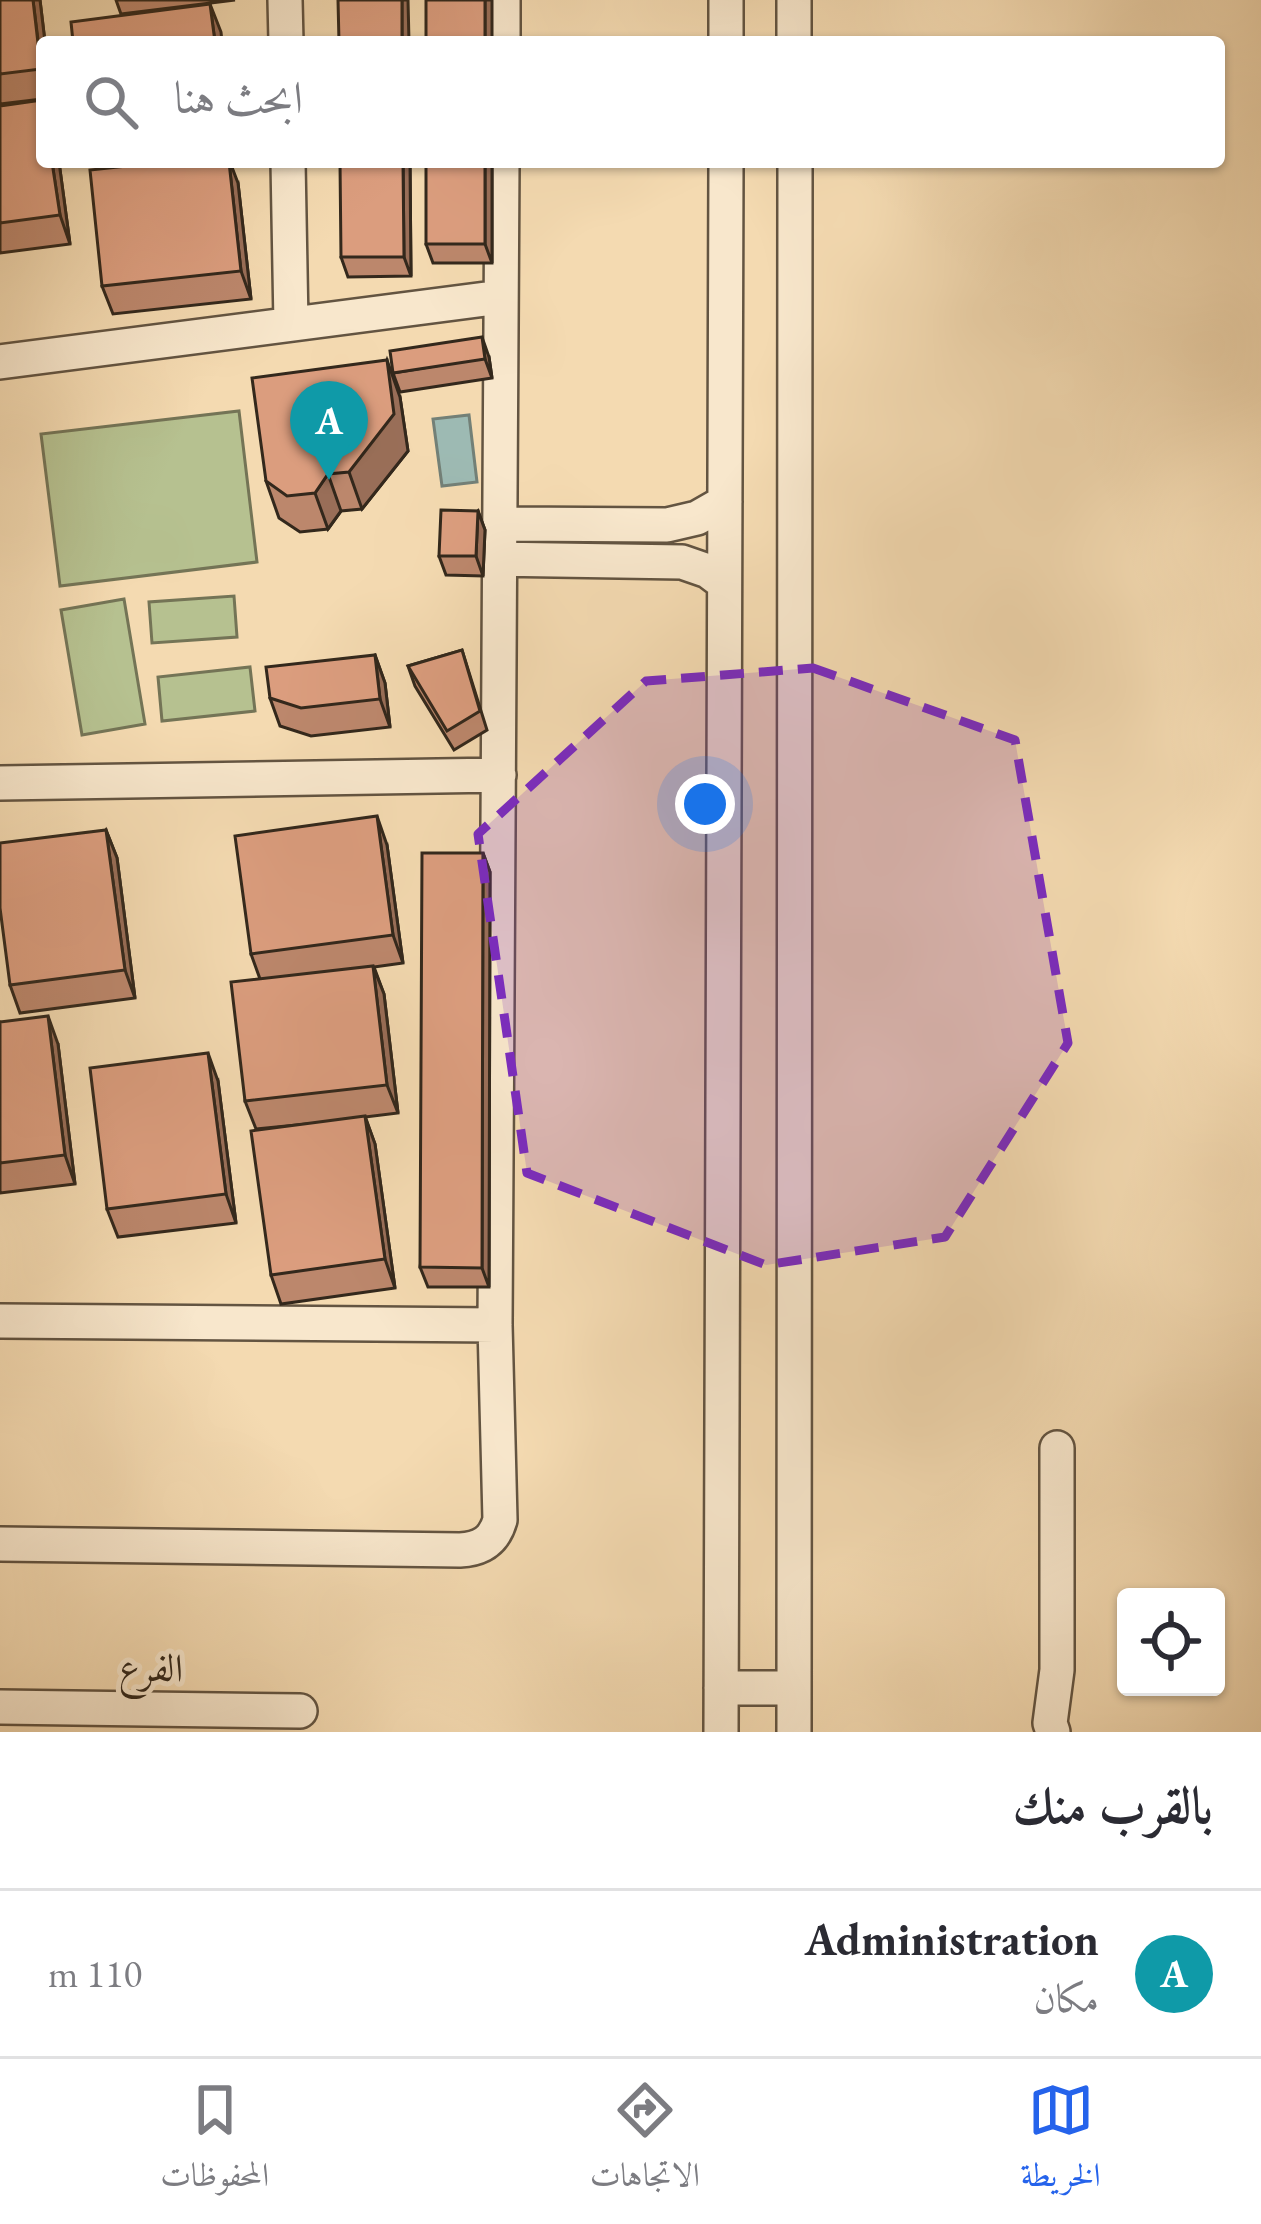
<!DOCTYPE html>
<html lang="ar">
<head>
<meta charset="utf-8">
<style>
  :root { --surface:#fff; --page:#f7f7f7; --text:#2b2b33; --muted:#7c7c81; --line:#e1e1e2; --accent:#2563eb }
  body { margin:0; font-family:"EB Garamond",Amiri,serif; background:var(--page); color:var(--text); direction:rtl }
  .controls { position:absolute; right:36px; bottom:36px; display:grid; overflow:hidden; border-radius:12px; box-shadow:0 3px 9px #0004 }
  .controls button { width:108px; height:108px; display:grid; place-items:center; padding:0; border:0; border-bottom:3px solid var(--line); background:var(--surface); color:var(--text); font:60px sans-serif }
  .you { position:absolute; left:705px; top:804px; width:42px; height:42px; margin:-30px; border:9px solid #fff; border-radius:50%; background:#1a73e8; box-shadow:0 0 0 18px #1a73e833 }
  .badge { display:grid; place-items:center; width:78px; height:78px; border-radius:50%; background:var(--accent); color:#fff; font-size:39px; font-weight:700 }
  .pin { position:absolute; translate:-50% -99px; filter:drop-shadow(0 3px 6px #0008) }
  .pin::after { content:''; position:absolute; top:63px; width:42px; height:36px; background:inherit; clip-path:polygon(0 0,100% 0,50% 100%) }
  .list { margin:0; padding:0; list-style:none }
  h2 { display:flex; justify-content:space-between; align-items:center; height:156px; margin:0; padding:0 48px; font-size:51px }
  h2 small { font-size:39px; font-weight:400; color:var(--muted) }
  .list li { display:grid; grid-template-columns:78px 1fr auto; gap:36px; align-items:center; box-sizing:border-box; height:168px; padding:0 48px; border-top:3px solid var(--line) }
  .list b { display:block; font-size:45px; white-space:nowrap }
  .list p { margin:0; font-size:39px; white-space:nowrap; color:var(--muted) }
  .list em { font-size:39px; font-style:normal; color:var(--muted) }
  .icon { flex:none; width:66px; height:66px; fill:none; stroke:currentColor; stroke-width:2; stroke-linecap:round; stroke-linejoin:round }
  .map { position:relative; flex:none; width:1261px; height:1732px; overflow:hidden; direction:ltr }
  .search { position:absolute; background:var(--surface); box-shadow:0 3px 9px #0004; left:36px; right:36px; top:36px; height:132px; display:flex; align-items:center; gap:30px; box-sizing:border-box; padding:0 42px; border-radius:12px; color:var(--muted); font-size:45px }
  .sheet { height:324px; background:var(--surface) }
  nav { display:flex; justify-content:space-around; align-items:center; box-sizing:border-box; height:168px; border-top:3px solid var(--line); background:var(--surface); font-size:33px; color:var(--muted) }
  nav a { display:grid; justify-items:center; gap:6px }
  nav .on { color:var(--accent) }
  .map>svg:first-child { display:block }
  .green { fill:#b6c190; stroke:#747456; stroke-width:3 }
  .water { fill:#9dbab3; stroke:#738077; stroke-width:3 }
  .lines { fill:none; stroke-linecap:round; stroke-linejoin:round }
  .minor-casing { stroke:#635441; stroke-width:38 }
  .minor { stroke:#f8e7cc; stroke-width:33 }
  .wall { fill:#bc876c; stroke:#33281c; stroke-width:3 }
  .shaded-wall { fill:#996e58; stroke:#33281c; stroke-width:3 }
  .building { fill:#db9d7e; stroke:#33281c; stroke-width:3 }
  .marked { fill:#7b2cbf; fill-opacity:0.2; stroke:#7b2cbf; stroke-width:9; stroke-dasharray:24 15; stroke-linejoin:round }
  .labels { text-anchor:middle; stroke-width:10; stroke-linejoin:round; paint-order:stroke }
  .street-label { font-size:39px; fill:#33281c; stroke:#f8e7cc }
</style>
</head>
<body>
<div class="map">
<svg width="1261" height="1732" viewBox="0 0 1261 1732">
  <rect width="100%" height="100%" fill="#f4dab1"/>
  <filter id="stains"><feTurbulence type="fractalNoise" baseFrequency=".00167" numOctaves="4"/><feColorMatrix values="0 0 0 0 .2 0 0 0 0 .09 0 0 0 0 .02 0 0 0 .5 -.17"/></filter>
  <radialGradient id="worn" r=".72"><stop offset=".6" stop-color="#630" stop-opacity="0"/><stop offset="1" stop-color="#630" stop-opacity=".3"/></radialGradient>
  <path class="green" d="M239,411L257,562L60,586L41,434Z
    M234,596L237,637L152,643L149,602Z
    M124,599L145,724L82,735L61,610Z
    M250,667L255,711L162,721L158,677Z"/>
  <path class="water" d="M469,415L477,482L442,486L433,419Z"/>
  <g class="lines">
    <g class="minor-casing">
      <path id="minor" d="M285,0L286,42
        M503,42V0
        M726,42V0
        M794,42V0
        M288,162L291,324
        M0,362L501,297
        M500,524L667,525L697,518L725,502
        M500,559L682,562L708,571L724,583
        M0,783L499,775
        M0,1321L495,1325
        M0,1544L460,1550C481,1549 494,1541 500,1520L495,1325L502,162
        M721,1688H794
        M0,1707L300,1711
        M721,1732L726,162
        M794,1732L795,162
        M1053,1732L1050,1723L1057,1670V1448"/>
    </g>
    <use href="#minor" class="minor"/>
  </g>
  <path class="wall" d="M0,0H40L45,42H42V99L0,104Z
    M116,0H235L121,14Z
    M0,106L42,162H59L70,244L0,253Z
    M94,162H136L96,167Z
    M410,162L411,276L348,277L341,257Z
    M492,162V263H433L426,244Z
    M238,183L251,299L113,314L102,286Z
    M489,357L492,378L400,392L393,373Z
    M400,397L408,451L362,509L341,511L328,529L300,532L279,518L266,481Z
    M478,511L485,530L483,576L446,575L439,556Z
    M462,650L487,730L454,750L415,686L408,666Z
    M375,655L385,683L390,727L311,736L280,726L270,698Z
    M106,830L117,858L135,998L20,1013L10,985Z
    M387,845L403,963L374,967L384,994L398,1113L365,1117L375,1144L395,1288L281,1304L271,1275L307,1124L256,1129L245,1101L260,979L251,954Z
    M483,853L490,872L489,1287H428L420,1267Z
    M0,1022L58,1044L75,1184L0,1193Z
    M218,1081L236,1223L118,1237L107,1209Z"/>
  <path class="shaded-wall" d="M33,0H40L45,42H42V72Z
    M402,0H408L409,42H402Z
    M485,0H492V42H485Z
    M210,4L221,32L222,42H215Z
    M52,162H59L70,244L60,215Z
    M229,162H230L238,183L251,299L241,271Z
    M403,162H410L411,276L404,257Z
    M485,162H492V263L485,244Z
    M482,337L489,357L492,378L485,359Z
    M387,360L400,397L408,451L362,509L349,472Z
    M328,474L341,511L328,529L315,493Z
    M478,511L485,530L483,576L476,556Z
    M375,655L385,683L390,727L380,699Z
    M377,816L387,845L403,963L393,935Z
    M106,830L117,858L135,998L125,970Z
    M483,853L490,872L489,1287L482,1268Z
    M373,966L384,994L398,1113L387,1085Z
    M48,1016L58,1044L75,1184L65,1155Z
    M208,1053L218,1081L236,1223L226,1194Z
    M365,1116L375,1144L395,1288L385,1259Z"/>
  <path class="building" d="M0,0H33L41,69L0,74Z
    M338,0H402V42H339Z
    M426,0H485V42H426Z
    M210,4L215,42H73L71,22Z
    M42,100V162H52L60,215L0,223V106Z
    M164,162H229L241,271L102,286L90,170Z
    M340,162H403L404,257H341Z
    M426,162H485V244H426Z
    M482,337L485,359L393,373L390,351Z
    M387,360L394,414L349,472L328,474L315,493L287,496L266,481L252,378Z
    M441,510L478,511L476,556H439Z
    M462,650L480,711L447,731L408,666Z
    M375,655L380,699L301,708L270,698L266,667Z
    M377,816L393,935L251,954L235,836Z
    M106,830L125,970L10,985L0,908V843Z
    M422,853H483L482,1268L420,1267Z
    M373,966L387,1085L245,1101L231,982Z
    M48,1016L65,1155L0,1163V1022Z
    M208,1053L226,1194L107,1209L90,1068Z
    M365,1116L385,1259L271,1275L251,1131Z"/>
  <path class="marked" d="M813,668L1015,740L1068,1043L945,1237L766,1265L527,1173L478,834L646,681Z"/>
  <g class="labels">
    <g class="street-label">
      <text transform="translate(151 1667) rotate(1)" y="14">الفرع</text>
    </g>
  </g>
  <rect width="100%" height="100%" filter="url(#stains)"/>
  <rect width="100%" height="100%" fill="url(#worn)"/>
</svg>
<div class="controls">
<button><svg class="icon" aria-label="locate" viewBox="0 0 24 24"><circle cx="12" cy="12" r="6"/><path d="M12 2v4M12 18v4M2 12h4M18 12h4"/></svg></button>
</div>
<div class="you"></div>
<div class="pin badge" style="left:329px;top:480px;background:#0f9aa8">A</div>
<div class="search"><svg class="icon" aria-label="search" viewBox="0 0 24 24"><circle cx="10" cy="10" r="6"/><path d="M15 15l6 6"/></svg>ابحث هنا</div>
</div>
<section class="sheet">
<h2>بالقرب منك<small></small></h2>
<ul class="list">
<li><span class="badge" style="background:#0f9aa8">A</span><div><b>Administration</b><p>مكان</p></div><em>110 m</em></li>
</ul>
</section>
<nav>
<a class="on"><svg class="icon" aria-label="map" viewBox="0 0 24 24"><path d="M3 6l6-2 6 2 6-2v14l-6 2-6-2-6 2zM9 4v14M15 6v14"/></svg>الخريطة</a>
<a><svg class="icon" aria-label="directions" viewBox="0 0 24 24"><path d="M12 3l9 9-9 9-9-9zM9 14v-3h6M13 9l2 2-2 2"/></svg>الاتجاهات</a>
<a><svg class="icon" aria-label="saved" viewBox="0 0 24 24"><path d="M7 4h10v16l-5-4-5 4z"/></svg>المحفوظات</a>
</nav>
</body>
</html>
